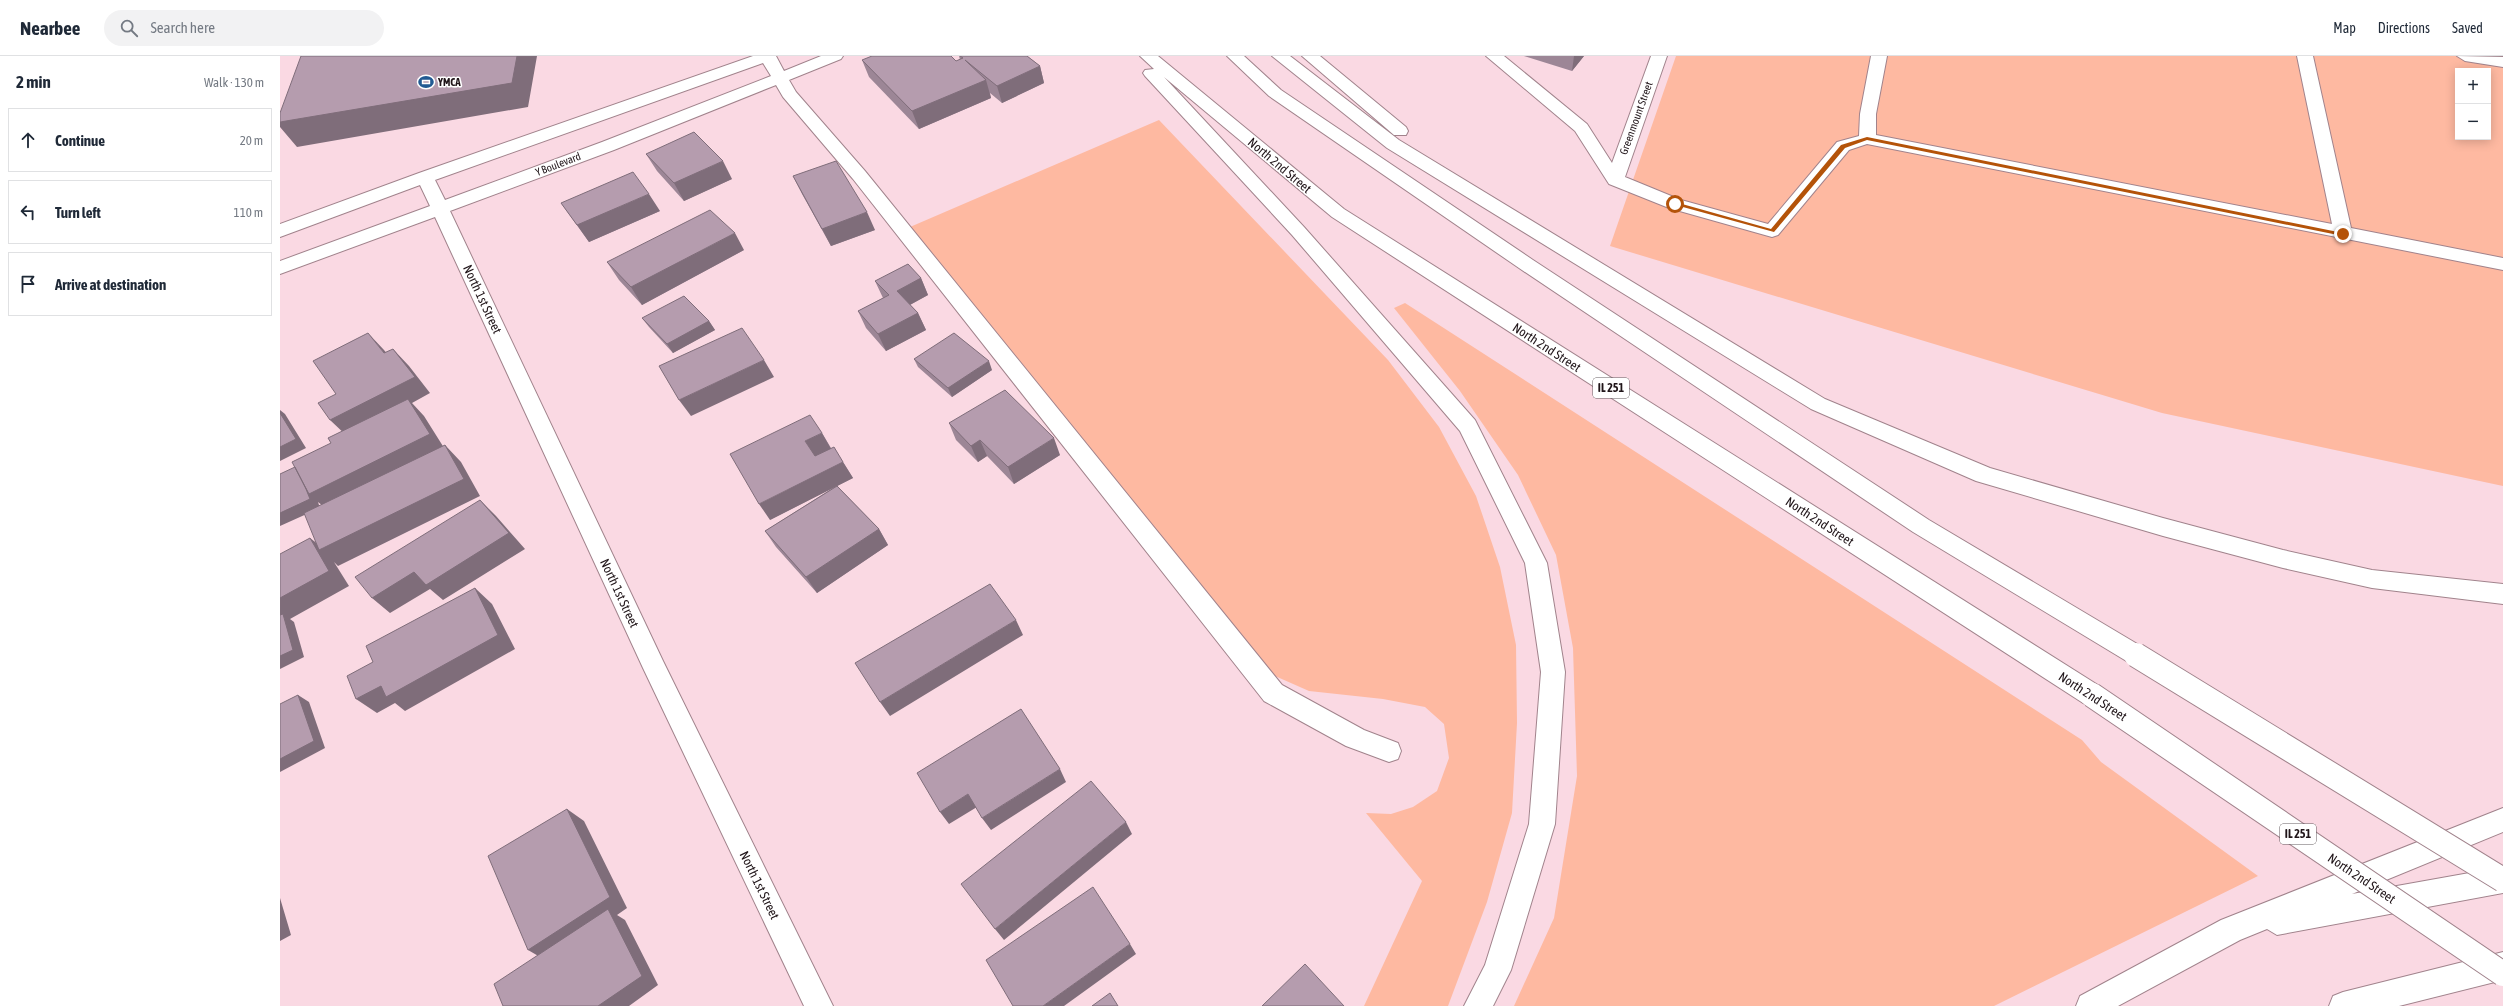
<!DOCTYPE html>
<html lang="en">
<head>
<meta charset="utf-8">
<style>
  :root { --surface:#fff; --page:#f2f2f3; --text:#1f2937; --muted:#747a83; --line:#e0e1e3 }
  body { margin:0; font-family:"Asap Condensed",sans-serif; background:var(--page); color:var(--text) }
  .controls { position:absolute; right:12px; top:12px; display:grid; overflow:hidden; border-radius:0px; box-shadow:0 2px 10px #0003 }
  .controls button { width:36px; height:36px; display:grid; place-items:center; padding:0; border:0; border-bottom:1px solid var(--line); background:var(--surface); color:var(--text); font:20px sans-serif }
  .stop { position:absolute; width:12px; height:12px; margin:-9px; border:3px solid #b45309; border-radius:50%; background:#fff }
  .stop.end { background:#b45309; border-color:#fff; box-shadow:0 1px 4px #0008 }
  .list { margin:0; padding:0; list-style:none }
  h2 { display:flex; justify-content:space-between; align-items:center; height:52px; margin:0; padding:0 16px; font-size:17px }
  h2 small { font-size:13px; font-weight:400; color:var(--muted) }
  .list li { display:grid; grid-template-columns:26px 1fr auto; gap:12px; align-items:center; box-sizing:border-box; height:64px; margin:0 8px 8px; padding:0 8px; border:1px solid var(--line); border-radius:0px }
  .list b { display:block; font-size:15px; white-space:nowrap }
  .list em { font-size:13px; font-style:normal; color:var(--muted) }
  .icon { flex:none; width:22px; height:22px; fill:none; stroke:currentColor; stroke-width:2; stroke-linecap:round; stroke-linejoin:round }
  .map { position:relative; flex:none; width:2223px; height:950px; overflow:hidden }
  header { display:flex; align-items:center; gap:24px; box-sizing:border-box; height:56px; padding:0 20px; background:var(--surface); border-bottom:1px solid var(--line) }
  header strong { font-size:19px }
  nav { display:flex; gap:22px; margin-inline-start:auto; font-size:14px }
  .search { width:280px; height:36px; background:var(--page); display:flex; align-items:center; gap:10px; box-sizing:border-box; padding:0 14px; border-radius:22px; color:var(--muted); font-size:15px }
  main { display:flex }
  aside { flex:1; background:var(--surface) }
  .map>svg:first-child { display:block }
  .green { fill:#feb9a1; fill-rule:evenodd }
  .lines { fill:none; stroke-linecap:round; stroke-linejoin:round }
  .minor-casing { stroke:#a1838c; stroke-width:2 }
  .major-casing { stroke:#a1838c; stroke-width:2 }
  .minor { fill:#fff; fill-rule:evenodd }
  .major { fill:#fff; fill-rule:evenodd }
  .major-bridge-casing { stroke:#a1838c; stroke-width:26; stroke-linecap:butt }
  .major-bridge { stroke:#fff; stroke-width:24 }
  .wall { fill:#9c8696 }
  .shaded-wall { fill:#7f6d7a }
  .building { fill:#b59cae; stroke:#7f6d7a }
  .route { fill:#b45309 }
  .labels { text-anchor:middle; stroke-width:3; stroke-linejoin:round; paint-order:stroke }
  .far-poi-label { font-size:11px; font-weight:bold; fill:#201519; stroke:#fff; text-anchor:start }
  .far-street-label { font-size:11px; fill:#201519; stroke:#fff }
  .shield { fill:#fff; stroke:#635b5e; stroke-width:1 }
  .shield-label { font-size:12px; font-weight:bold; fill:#201519 }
  .street-label { font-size:13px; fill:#201519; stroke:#fff }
</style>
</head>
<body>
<header>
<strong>Nearbee</strong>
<div class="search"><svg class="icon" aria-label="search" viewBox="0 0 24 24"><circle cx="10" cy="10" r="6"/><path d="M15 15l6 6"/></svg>Search here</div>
<nav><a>Map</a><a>Directions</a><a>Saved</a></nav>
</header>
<main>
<aside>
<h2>2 min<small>Walk · 130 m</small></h2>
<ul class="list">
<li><svg class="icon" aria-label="ahead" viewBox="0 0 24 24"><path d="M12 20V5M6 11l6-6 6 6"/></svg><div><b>Continue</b></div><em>20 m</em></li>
<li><svg class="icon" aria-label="left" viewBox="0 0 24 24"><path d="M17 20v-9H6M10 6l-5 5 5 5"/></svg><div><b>Turn left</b></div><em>110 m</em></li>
<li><svg class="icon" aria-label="arrive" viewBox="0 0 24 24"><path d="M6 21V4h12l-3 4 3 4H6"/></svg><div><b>Arrive at destination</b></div></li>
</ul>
</aside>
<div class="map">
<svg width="2223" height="950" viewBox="0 0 2223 950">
  <rect width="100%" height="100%" fill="#fad9e3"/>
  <path class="green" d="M1396,0H2223V430L1882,357L1330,190ZM2178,15H2208V81H2178Z
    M879,64L1108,304L1159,371L1196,440L1220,511L1236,589L1237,667L1232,757L1207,846L1168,950H1084L1142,825L1086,757L1111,758L1133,751L1157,735L1169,702L1164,668L1145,651L1103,643L1029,635L995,620L630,171Z
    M1125,247L1802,684L1821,706L1978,820L1714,950H1234L1274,862L1297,720L1293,592L1276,499L1238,419L1180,335L1114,252Z"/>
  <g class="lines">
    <g class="minor-casing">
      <path id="minor" d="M473,0H496L504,15L541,0H563L561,3L509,24L516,36L585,115L1002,629L1084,674L1118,687L1121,695L1118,703L1109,706L1066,690L984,645L573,123L503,41L496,29L334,94L170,155L383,605L553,950H524L363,612L155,161L0,218V205L150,150L140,129L0,181V168L139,117ZM483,7L491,20L322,86L165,144L155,124Z
        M1206,0H1224L1307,68L1332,107L1371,0H1387L1345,121L1401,144L1488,168L1557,86L1579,80L1580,58L1591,0H1607L1596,58V79L2052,168L2017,0H2033L2071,172L2223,202V214L1587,88L1569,94L1498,179L1492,181L1389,152L1329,128L1295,75Z
        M2177,0L2223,1V11L2185,5Z"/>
    </g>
    <g class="major-casing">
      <path id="major" d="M860,0H878L1064,153L1821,631L1824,639L1821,647L1812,650L1803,647L1052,161L884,21L1024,171L1195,364L1267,507L1285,616L1275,768L1231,914L1213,950H1184L1205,909L1249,768L1261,616L1245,507L1180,375L1012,179L865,20L863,17L865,14L874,13Z
        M947,0H964L1001,34L1253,204L1649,464L1864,592L1868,599L1864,606L1856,609L1848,606L1633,476L1239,212L989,40Z
        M992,0H1010L1119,84L1545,343L1710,412L1883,462L2003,494L2092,514L2223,528V548L2092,532L2003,512L1883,480L1696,425L1531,353L1107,92Z
        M1022,0H1040L1126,71L1128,75L1126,79H1114Z
        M2223,752V776L2072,838L2223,811V837L1997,879L1987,873L1960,884L1838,950H1796L1800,940L1941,864Z
        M2223,896V924L2119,950H2049L2053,940L2063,936Z"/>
    </g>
    <use href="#minor" class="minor"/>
    <use href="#major" class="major"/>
    <g class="major-bridge-casing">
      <path id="major-bridge" d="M1856,599L2223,824
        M1812,639L2223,918"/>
    </g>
    <use href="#major-bridge" class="major-bridge"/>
  </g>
  <path class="wall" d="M679,0H747L760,10L764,27L722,47L710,37L711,42L639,73L589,21L582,4L676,5L680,4Z
    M1244,0H1304L1292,15Z
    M366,98L452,123L404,145L377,115Z
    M513,120L595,174L551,190L522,138Z
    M281,147L380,155L309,186Z
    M464,194L362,249L339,224L327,206Z
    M641,222L648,239L630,249L638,257L646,274L606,295L586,272L578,255L603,242L595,225Z
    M362,262L429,265L435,274L393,297L369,271Z
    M634,303L712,314L672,341L638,311Z
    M669,367L780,399L734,428L707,400L698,406L676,384Z
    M542,377L551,392L563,406L573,422L557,430L599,473L608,489L537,537L496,491L485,475L556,430L490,464Z"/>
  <path class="shaded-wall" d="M237,0H257L248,51L17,91L0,71V66Z
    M1294,0H1304L1292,15Z
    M760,10L764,27L722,47L717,30Z
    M706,24L711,42L639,73L632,55Z
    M443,105L452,123L404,145L394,127Z
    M369,138L380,155L309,186L297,169Z
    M587,156L595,174L551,190L542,173Z
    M455,177L464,194L362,249L351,231Z
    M641,222L648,239L624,252L617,235Z
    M638,257L646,274L606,295L598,278Z
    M429,265L435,274L393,297L387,288Z
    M88,277L104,294L120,314L104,297Z
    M113,293L129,310L150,337L132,347L144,360L166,395L48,454L38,446L40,452L0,470V457L18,410L68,381L50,364Z
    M484,304L494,321L411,360L399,344Z
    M709,305L712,314L672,341L668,332Z
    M0,354L5,358L26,392L0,405Z
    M542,377L551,393L535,401L525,385Z
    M774,382L780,399L734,428L728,411Z
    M700,384L707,400L698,406L691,390Z
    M165,389L181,406L200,440L58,510L54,506L69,530L10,563L14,566L24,601L0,613V542L30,482L43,492Z
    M563,406L573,422L490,464L479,448Z
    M200,444L216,460L245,493L163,544L150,533L110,557L92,542Z
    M599,473L608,489L537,537L526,521Z
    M195,532L212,548L235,593L125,655L115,647L97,657L76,643Z
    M736,564L743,579L610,660L600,646Z
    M18,639L29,646L45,692L0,716V703Z
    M780,713L786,726L711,774L702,762Z
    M688,738L697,751L669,768L660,756Z
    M287,753L304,765L347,852L337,859L345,864L378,929L349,950H318L267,905L248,894Z
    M846,766L852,778L724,884L715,873Z
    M0,842L11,879L0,885Z
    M850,888L856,898L784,950H763Z"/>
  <path class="building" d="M21,0H237L232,27L0,66V57Z
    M592,0H671L676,5L683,2L680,0H747L760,10L717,30L685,4L706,24L632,55L582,4Z
    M414,76L443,105L394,127L366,98Z
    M556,105L587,156L542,173L513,120Z
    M353,116L369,138L297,169L281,147Z
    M430,154L455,177L351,231L327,206Z
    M628,208L641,222L617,235L638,257L598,278L578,255L609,239L595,225Z
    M404,240L429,265L387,288L362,262Z
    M462,272L484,304L399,344L379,310Z
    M88,277L104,297L113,293L135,321L50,364L38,347L56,338L33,305Z
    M674,277L709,305L668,332L634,303Z
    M725,334L774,382L728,411L700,384L691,390L669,367Z
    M128,343L150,378L29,438L12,406L51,387L48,382Z
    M0,357L16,383L0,391Z
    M530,359L542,377L525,385L535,400L554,391L563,406L479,448L450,398Z
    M165,389L184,423L39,494L24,457Z
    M15,411L26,433L30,443L0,457V418Z
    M557,430L599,473L526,521L485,475Z
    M200,444L229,477L146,529L134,516L92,542L75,521Z
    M30,482L49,515L0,542V498Z
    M710,528L736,564L600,646L575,607Z
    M195,532L218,579L106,641L101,630L76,643L67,620L93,606L86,590Z
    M3,558L13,594L0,600V559Z
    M18,639L34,685L0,703V648Z
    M741,653L780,713L702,762L688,738L660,756L637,717Z
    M811,725L846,766L715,873L681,828Z
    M287,753L330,841L248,894L208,800Z
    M813,831L850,888L763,950H733L706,904Z
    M328,853L362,920L318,950H223L214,928Z
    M1025,908L1064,950H982Z
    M830,937L838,950H812Z"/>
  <path class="route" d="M1587,81L2063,177L2066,178L2063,180L1587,84L1565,92L1494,176L1392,148L1395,146L1491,173L1561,89Z"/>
  <defs>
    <g id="stadium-bare" transform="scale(1.2)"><path d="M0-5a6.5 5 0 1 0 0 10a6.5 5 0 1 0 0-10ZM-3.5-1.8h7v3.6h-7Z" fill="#215a92" stroke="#fff" stroke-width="2.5" paint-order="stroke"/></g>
  </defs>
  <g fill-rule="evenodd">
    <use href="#stadium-bare" x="146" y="26"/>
  </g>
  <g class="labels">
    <g class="far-poi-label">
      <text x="158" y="30">YMCA</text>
    </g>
    <g class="far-street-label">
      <text transform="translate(1356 62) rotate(-70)" y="4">Greenmount Street</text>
      <text transform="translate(278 108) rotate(-21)" y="4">Y Boulevard</text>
    </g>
    <g class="shield">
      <rect x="1313" y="322" width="36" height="20" rx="3"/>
      <rect x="2000" y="768" width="36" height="20" rx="3"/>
    </g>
    <g class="shield-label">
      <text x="1331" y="336">IL 251</text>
      <text x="2018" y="782">IL 251</text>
    </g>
    <g class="street-label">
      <text transform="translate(1000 109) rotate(40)" y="5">North 2nd Street</text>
      <text transform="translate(203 243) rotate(65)" y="5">North 1st Street</text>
      <text transform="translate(1267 291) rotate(33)" y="5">North 2nd Street</text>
      <text transform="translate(1540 465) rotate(33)" y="5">North 2nd Street</text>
      <text transform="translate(340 537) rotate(65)" y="5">North 1st Street</text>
      <text transform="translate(1813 640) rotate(33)" y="5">North 2nd Street</text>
      <text transform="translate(2082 822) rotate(34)" y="5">North 2nd Street</text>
      <text transform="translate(480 829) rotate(64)" y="5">North 1st Street</text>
    </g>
  </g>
</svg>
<div class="controls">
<button>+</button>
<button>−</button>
</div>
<div class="stop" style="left:1395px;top:148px"></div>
<div class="stop end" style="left:2063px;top:178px"></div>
</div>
</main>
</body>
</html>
